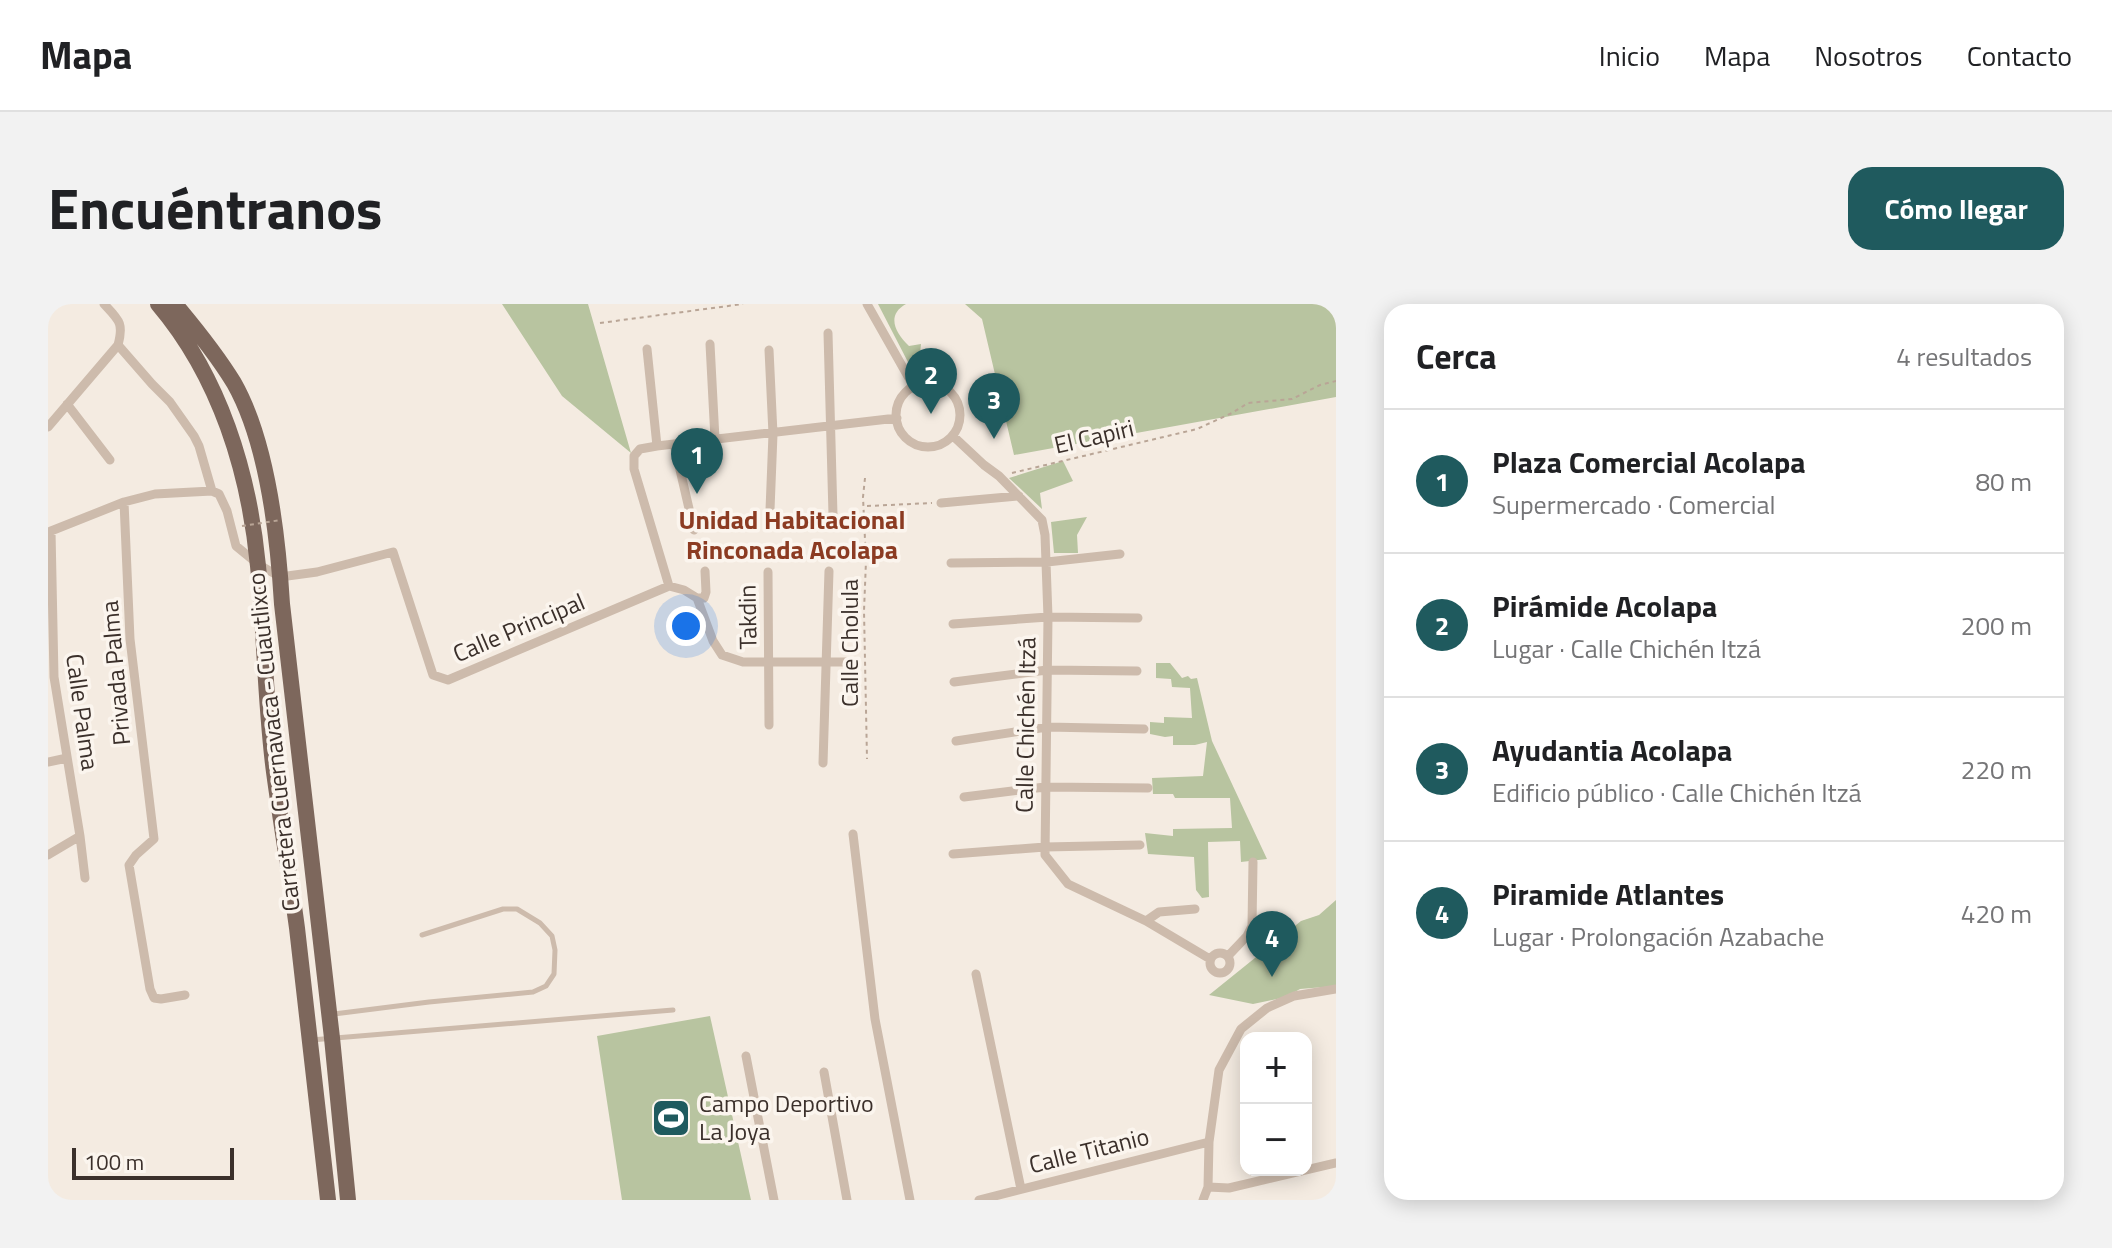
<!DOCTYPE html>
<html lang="es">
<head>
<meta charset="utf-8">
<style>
  :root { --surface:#fff; --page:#f2f2f2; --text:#202124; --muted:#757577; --line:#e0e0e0; --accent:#1f5a5e }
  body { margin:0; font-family:"Titillium Web",sans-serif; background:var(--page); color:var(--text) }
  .controls { position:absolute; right:24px; bottom:24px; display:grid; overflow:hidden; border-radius:16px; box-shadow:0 4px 20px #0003 }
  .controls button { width:72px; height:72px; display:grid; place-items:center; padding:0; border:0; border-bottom:2px solid var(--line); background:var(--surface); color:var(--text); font:40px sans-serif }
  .scale { position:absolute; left:24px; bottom:20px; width:162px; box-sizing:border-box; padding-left:8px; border:4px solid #3b302b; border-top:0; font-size:22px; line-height:28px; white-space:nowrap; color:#3b302b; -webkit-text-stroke:6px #fbf5ee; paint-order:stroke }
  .you { position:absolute; left:638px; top:322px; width:28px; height:28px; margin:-20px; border:6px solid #fff; border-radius:50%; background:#1a73e8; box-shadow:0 0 0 12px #1a73e833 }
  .badge { display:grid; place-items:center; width:52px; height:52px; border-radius:50%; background:var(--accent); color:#fff; font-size:26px; font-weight:700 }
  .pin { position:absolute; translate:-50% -66px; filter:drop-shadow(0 2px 4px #0008) }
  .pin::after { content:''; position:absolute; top:42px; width:28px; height:24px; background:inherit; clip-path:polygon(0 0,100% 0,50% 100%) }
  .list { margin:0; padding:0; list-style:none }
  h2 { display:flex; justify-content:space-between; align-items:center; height:104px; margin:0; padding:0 32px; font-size:34px }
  h2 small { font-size:26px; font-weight:400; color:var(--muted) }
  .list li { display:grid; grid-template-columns:52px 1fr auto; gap:24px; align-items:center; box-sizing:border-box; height:144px; padding:0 32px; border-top:2px solid var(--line) }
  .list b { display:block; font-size:30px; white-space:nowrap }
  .list p { margin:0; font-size:26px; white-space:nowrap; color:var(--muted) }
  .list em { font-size:26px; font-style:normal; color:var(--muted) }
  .map { position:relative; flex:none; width:1288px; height:896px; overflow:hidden; border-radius:24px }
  header { display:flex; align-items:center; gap:48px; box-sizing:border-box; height:112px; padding:0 40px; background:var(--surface); border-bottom:2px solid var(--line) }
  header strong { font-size:38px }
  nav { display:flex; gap:44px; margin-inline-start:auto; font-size:28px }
  .intro { display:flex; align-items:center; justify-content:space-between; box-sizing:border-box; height:192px; padding:0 48px }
  h1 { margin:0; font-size:56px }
  .button { padding:20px 36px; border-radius:24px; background:var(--accent); color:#fff; font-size:28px; font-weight:700 }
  main { display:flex; gap:48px; padding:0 48px }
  aside { flex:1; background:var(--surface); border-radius:24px; box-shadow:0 4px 20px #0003 }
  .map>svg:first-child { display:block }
  .green { fill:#b8c4a0 }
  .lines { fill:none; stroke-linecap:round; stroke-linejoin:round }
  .path { stroke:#b9a596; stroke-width:2; stroke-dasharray:4 4; stroke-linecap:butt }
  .service { stroke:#cdbbac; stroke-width:5 }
  .minor { stroke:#cdbbac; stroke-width:9 }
  .primary { stroke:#7d675c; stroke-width:16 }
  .path-bridge { stroke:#b9a596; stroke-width:2; stroke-dasharray:4 4; stroke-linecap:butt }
  .labels { text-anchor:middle; stroke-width:7; stroke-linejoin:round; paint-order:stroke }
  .street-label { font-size:24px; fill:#3b302b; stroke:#fbf5ee }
  .poi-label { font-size:24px; fill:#3b302b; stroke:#fbf5ee; text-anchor:start }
  .neighbourhood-label { font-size:26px; font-weight:bold; fill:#8c3b22; stroke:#fbf5ee }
</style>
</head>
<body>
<header>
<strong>Mapa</strong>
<nav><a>Inicio</a><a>Mapa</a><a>Nosotros</a><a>Contacto</a></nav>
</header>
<div class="intro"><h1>Encuéntranos</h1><a class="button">Cómo llegar</a></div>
<main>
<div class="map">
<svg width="1288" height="896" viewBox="0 0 1288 896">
  <rect width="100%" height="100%" fill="#f4ebe1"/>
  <path class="green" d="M454,0H540L583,149L514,92Z
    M830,0H858C838,11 847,29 861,42L873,40L872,50L875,58L886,61L883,71H878L862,62Z
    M917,0H1288V93L966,151L934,15Z
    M1015,157L1025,177L992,189L994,205L961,174Z
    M1039,213L1029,231L1030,249H1006L1003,218Z
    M1108,359H1122L1134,374L1140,372L1143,375L1149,374L1164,437L1219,555L1193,558L1192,537L1160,538L1161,593L1154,594L1148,586L1146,553L1100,550L1097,529L1125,532V525L1184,524L1182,494H1127L1125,490H1105L1104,474L1155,472L1159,438L1147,441H1125V432L1117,433L1102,430V418L1116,419V413L1144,414L1142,384L1124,383L1123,375L1108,374Z
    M1288,596V682L1252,685L1238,693L1205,700L1161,691L1253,617L1271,611Z
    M662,712L703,896H574L549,732Z"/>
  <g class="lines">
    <path class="path" d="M552,19L695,0
      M964,169L1149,125L1184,109L1200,99L1244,95L1272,81L1288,77
      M817,174L815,193L818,257L816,307L819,455
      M819,202L884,199"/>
    <path class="service" d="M286,710L381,698L485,688L498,682L506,670L507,646L504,632L492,619L469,605H455L374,631
      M263,736L625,706"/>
    <path class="minor" d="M56,0C71,16 76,19 70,41L104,80L122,98L146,132L151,142L164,187
      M819,0L866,83
      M780,29L785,211
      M662,40L667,135
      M599,45L609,142
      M721,46L725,130L722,206
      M848 111a32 32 0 1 1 64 0a32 32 0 1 1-64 0Z
      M19,100L62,156
      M0,123L70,41
      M905,132L936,161L951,172L994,216L997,231L1000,313L997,551L1020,580L1098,617L1162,655
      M626,140L646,226
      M76,198L82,335L106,535L88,551L81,561L102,685L106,694L113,695L137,691
      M893,199L971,192
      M903,259L999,258L1072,250
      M720,268L721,421
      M621,282L586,165V152L592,145L609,142L849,114
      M649,294H656L658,288L657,267
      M905,320L1000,313L1090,314
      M906,378L999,366L1089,367
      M908,437L999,423L1096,425
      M0,458L19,454
      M775,459L781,267
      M916,493L997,483L1100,484
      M805,530L827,715L862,896
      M905,550L997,543L1092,541
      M0,551L32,532
      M37,574L32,532L6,373L3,227L76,198L107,190L164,187L171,190L179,207L188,242L210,260L232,273L269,268L345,248L385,371L400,376L621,282L636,286L649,294L665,337L674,351L695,358H800
      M1098,617L1111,608L1147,605
      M1162 659a10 10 0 1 1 20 0a10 10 0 1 1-20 0Z
      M1180,652L1199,632L1204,622L1205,558
      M928,670L973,885
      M698,752L726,896
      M776,768L799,896
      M1160,883L1181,884L1288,859
      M931,896L1161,838
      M1155,896L1160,883L1161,838L1171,766L1193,725L1219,704L1246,692L1288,685"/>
    <path class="primary" d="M110,0C172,73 201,168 210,262C217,331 217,400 226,468C233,520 242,572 249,624C260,715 270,806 280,896
      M127,0C148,25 169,51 186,79C220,139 230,233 234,300L284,734L300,896"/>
    <path class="path-bridge" d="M194,222L233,216"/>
  </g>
  <defs>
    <g id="stadium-square" transform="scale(2)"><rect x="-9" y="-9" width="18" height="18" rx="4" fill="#1f5a5e" stroke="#fbf5ee"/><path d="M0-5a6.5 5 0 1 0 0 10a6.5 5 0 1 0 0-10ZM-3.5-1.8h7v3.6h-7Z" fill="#fff"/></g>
  </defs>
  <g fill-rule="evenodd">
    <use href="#stadium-square" x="623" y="814"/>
  </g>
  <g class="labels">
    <g class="street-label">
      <text transform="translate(1046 133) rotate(-13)" y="8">El Capiri</text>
      <text transform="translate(700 313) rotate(-91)" y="8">Takdin</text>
      <text transform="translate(471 324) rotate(-23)" y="8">Calle Principal</text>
      <text transform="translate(802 339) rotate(-90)" y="8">Calle Cholula</text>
      <text transform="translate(68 369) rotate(-95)" y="8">Privada Palma</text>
      <text transform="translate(34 408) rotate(82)" y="8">Calle Palma</text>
      <text transform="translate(978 421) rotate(-89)" y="8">Calle Chichén Itzá</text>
      <text transform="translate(226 438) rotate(-96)" y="8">Carretera Cuernavaca - Cuautlixco</text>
      <text transform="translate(1041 847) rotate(-14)" y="8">Calle Titanio</text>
    </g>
    <g class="poi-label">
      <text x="651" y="808">Campo Deportivo<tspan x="651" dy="28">La Joya</tspan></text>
    </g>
    <g class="neighbourhood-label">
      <text x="744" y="225">Unidad Habitacional<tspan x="744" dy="30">Rinconada Acolapa</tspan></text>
    </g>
  </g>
</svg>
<div class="controls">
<button>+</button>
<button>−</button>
</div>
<div class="scale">100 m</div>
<div class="you"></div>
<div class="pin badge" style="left:649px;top:190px">1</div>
<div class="pin badge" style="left:883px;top:110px">2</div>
<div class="pin badge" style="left:946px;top:135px">3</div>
<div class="pin badge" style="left:1224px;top:673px">4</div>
</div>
<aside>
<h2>Cerca<small>4 resultados</small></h2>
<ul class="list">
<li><span class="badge">1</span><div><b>Plaza Comercial Acolapa</b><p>Supermercado · Comercial</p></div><em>80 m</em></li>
<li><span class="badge">2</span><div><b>Pirámide Acolapa</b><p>Lugar · Calle Chichén Itzá</p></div><em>200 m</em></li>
<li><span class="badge">3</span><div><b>Ayudantia Acolapa</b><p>Edificio público · Calle Chichén Itzá</p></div><em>220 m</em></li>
<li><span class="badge">4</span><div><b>Piramide Atlantes</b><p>Lugar · Prolongación Azabache</p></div><em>420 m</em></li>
</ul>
</aside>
</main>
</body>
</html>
